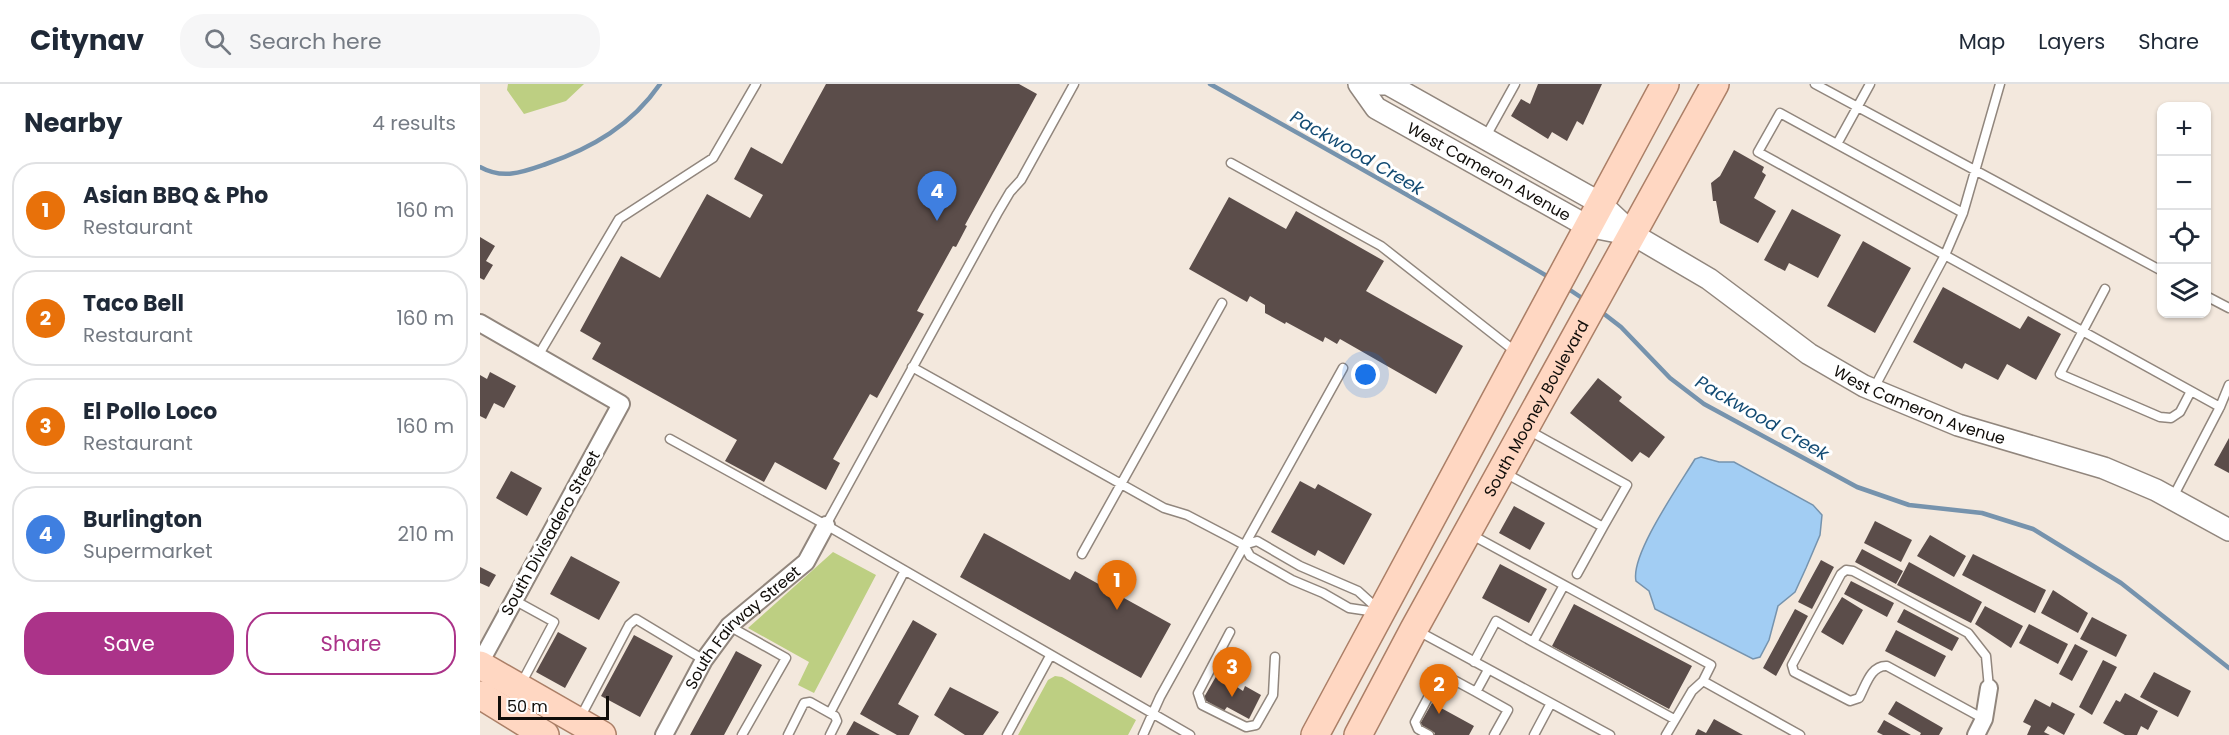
<!DOCTYPE html>
<html lang="en">
<head>
<meta charset="utf-8">
<style>
  :root { --surface:#fff; --page:#f6f6f7; --text:#1f2937; --muted:#747a83; --line:#e0e1e3; --accent:#ab3389 }
  body { margin:0; font-family:Poppins,sans-serif; background:var(--page); color:var(--text) }
  .controls { position:absolute; right:18px; top:18px; display:grid; overflow:hidden; border-radius:12px; box-shadow:0 2px 4px #0004 }
  .controls button { width:54px; height:54px; display:grid; place-items:center; padding:0; border:0; border-bottom:2px solid var(--line); background:var(--surface); color:var(--text); font:30px sans-serif }
  .scale { position:absolute; left:18px; bottom:15px; width:111px; box-sizing:border-box; padding-left:6px; border:3px solid #100d09; border-top:0; font-size:16px; line-height:21px; white-space:nowrap; color:#100d09; -webkit-text-stroke:4px #fff; paint-order:stroke }
  .you { position:absolute; left:886px; top:291px; width:21px; height:21px; margin:-15px; border:4px solid #fff; border-radius:50%; background:#1a73e8; box-shadow:0 0 0 9px #1a73e833 }
  .badge { display:grid; place-items:center; width:39px; height:39px; border-radius:50%; background:var(--accent); color:#fff; font-size:20px; font-weight:700 }
  .pin { position:absolute; translate:-50% -50px; filter:drop-shadow(0 2px 3px #0008) }
  .pin::after { content:''; position:absolute; top:32px; width:21px; height:18px; background:inherit; clip-path:polygon(0 0,100% 0,50% 100%) }
  .list { margin:0; padding:0; list-style:none }
  h2 { display:flex; justify-content:space-between; align-items:center; height:78px; margin:0; padding:0 24px; font-size:26px }
  h2 small { font-size:20px; font-weight:400; color:var(--muted) }
  .list li { display:grid; grid-template-columns:39px 1fr auto; gap:18px; align-items:center; box-sizing:border-box; height:96px; margin:0 12px 12px; padding:0 12px; border:2px solid var(--line); border-radius:24px }
  .list b { display:block; font-size:22px; white-space:nowrap }
  .list p { margin:0; font-size:20px; white-space:nowrap; color:var(--muted) }
  .list em { font-size:20px; font-style:normal; color:var(--muted) }
  .actions { display:flex; gap:12px; padding:18px 24px }
  .actions a { flex:1; padding:14px 0; border:2px solid var(--accent); border-radius:24px; text-align:center; font-size:21px; color:var(--accent) }
  .actions .main { background:var(--accent); color:#fff }
  .icon { flex:none; width:33px; height:33px; fill:none; stroke:currentColor; stroke-width:2; stroke-linecap:round; stroke-linejoin:round }
  .map { position:relative; flex:none; width:1749px; height:651px; overflow:hidden }
  header { display:flex; align-items:center; gap:36px; box-sizing:border-box; height:84px; padding:0 30px; background:var(--surface); border-bottom:2px solid var(--line) }
  header strong { font-size:28px }
  nav { display:flex; gap:33px; margin-inline-start:auto; font-size:21px }
  .search { width:420px; height:54px; background:var(--page); display:flex; align-items:center; gap:15px; box-sizing:border-box; padding:0 21px; border-radius:24px; color:var(--muted); font-size:22px }
  main { display:flex }
  aside { flex:1; background:var(--surface) }
  .map>svg:first-child { display:block }
  .green { fill:#bdcf82 }
  .water { fill:#a2cdf3; stroke:#7693ad; stroke-width:1.5 }
  .lines { fill:none; stroke-linecap:round; stroke-linejoin:round }
  .stream { stroke:#7693ad; stroke-width:4.5 }
  .building { fill:#5b4d4a }
  .service-casing { stroke:#91867d; stroke-width:11 }
  .minor-casing { stroke:#91867d; stroke-width:20 }
  .tertiary-casing { stroke:#91867d; stroke-width:24 }
  .primary-casing { stroke:#ab7f67; stroke-width:30 }
  .service { stroke:#fff; stroke-width:8 }
  .minor { stroke:#fff; stroke-width:16 }
  .tertiary { stroke:#fff; stroke-width:21 }
  .primary { stroke:#ffd7c2; stroke-width:27 }
  .labels { text-anchor:middle; stroke-width:6; stroke-linejoin:round; paint-order:stroke }
  .street-label { font-size:16px; fill:#100d09; stroke:#fff }
  .water-label { font-size:18px; font-style:italic; fill:#134b73; stroke:#fff }
</style>
</head>
<body>
<header>
<strong>Citynav</strong>
<div class="search"><svg class="icon" aria-label="search" viewBox="0 0 24 24"><circle cx="10" cy="10" r="6"/><path d="M15 15l6 6"/></svg>Search here</div>
<nav><a>Map</a><a>Layers</a><a>Share</a></nav>
</header>
<main>
<aside>
<h2>Nearby<small>4 results</small></h2>
<ul class="list">
<li><span class="badge" style="background:#e8710a">1</span><div><b>Asian BBQ &amp; Pho</b><p>Restaurant</p></div><em>160 m</em></li>
<li><span class="badge" style="background:#e8710a">2</span><div><b>Taco Bell</b><p>Restaurant</p></div><em>160 m</em></li>
<li><span class="badge" style="background:#e8710a">3</span><div><b>El Pollo Loco</b><p>Restaurant</p></div><em>160 m</em></li>
<li><span class="badge" style="background:#3f7fe0">4</span><div><b>Burlington</b><p>Supermarket</p></div><em>210 m</em></li>
</ul>
<div class="actions"><a class="main">Save</a><a>Share</a></div>
</aside>
<div class="map">
<svg width="1749" height="651" viewBox="0 0 1749 651">
  <rect width="100%" height="100%" fill="#f3e8dd"/>
  <path class="green" d="M28,0H104L86,17L44,30L27,6Z
    M353,468L396,491L334,609L318,601L329,578L268,544Z
    M575,592L582,593L656,636L648,651H538L568,596Z"/>
  <path class="water" d="M1221,373L1239,378H1254L1333,421L1342,431L1340,451L1326,484L1315,508L1298,522L1289,556L1280,573L1273,575L1175,525L1169,507L1156,497C1150,471 1200,400 1215,375Z"/>
  <g class="lines">
    <path class="stream" d="M730,0C845,64 959,128 1072,195
      M0,83C23,96 43,88 66,80C112,64 152,41 180,0
      M1087,204L1105,216
      M1119,226L1141,243L1190,294L1224,320L1377,403L1429,421L1502,429L1553,445L1641,499L1749,584"/>
  </g>
  <path class="building" d="M346,0H539L557,10L485,141L487,142L476,163L473,162L437,227L444,230L397,314L390,310L353,375L360,379L346,406L295,378L284,398L245,377L257,356L112,275L121,259L100,247L141,172L180,194L227,110L270,134L283,111L254,95L271,63L302,80Z
    M1058,0H1122L1103,41L1097,37L1087,57L1072,48L1068,55L1031,32L1041,15L1050,20Z
    M1254,66L1284,83L1282,88L1286,91L1274,114L1296,127L1278,159L1240,139L1236,117H1233L1231,99L1240,92Z
    M749,113L806,145L816,127L904,177L886,207L983,262L956,310L860,255L857,260L845,253L843,258L806,238L805,240L785,229V221L770,212L767,218L709,185Z
    M1312,125L1361,151L1338,194L1309,179L1305,187L1284,176Z
    M0,153L15,162L6,177L13,181L4,196L0,194Z
    M1383,157L1431,184L1395,249L1347,222Z
    M1463,203L1540,245L1548,232L1581,250L1556,296L1527,280L1518,296L1485,279L1482,285L1433,258Z
    M10,288L36,302L24,324L14,319L6,335L0,332V291L7,295Z
    M1118,294L1142,313L1139,317L1185,353L1169,374L1160,368L1152,378L1090,329Z
    M1749,354V389L1734,381Z
    M31,387L62,404L47,432L16,414Z
    M820,397L835,405L838,400L892,430L864,481L838,466L835,472L791,448Z
    M1034,422L1065,439L1050,466L1019,449Z
    M1395,437L1432,456L1421,478L1384,459Z
    M504,449L590,496L595,487L691,540L661,594L480,493Z
    M1450,451L1486,472L1474,493L1437,472Z
    M1382,465L1423,487L1416,500L1375,478Z
    M1493,470L1566,506L1555,529L1482,491Z
    M91,472L140,498L119,536L70,510Z
    M1341,476L1354,483L1332,525L1318,518Z
    M1429,478L1502,518L1491,539L1417,501Z
    M1020,480L1067,505L1049,539L1002,514Z
    M0,483L16,491L9,503L0,499Z
    M1371,497L1414,519L1407,533L1364,510Z
    M1573,506L1608,529L1598,549L1561,529Z
    M1362,513L1383,526L1363,561L1341,548Z
    M1094,520L1212,582L1189,625L1072,562Z
    M1505,522L1543,542L1531,564L1495,540Z
    M1315,525L1328,532L1296,592L1283,584Z
    M1424,525L1479,554L1472,567L1417,538Z
    M1612,533L1647,551L1636,573L1600,555Z
    M433,536L457,550L418,620L439,632L429,651H417L380,630Z
    M1549,540L1588,560L1578,580L1539,559Z
    M1416,546L1466,572L1455,593L1405,567Z
    M78,548L107,564L85,604L56,588Z
    M154,551L193,572L160,633L121,612Z
    M1595,560L1608,567L1592,597L1579,590Z
    M256,567L282,581L244,651H210Z
    M1623,576L1637,583L1612,631L1599,623Z
    M1674,588L1711,607L1698,633L1660,613Z
    M738,589L759,600L757,603L763,607L765,602L781,611L769,635L747,623L744,627L723,615Z
    M470,603L519,628L503,651H485L454,631Z
    M1645,609L1678,627L1668,646L1661,642L1657,651H1645L1623,639L1636,616L1640,618Z
    M1555,615L1570,623L1572,618L1595,630L1584,651L1568,642L1564,648L1570,651H1547L1551,642L1543,638Z
    M1416,617L1463,644L1459,651H1440L1441,649L1408,630Z
    M952,619L994,642L989,651H954L955,649L940,640Z
    M1234,635L1263,651H1215L1218,645L1226,649Z
    M1404,636L1431,651H1403L1397,648Z
    M374,637L400,651H366Z"/>
  <g class="lines">
    <g class="service-casing">
      <path id="service" d="M1335,0L1682,187
        M1005,54L1035,0
        M1357,60L1390,0
        M751,79L901,162L1036,268
        M1483,129L1300,29L1278,68L1711,307
        M1625,205L1580,290L1680,333L1691,334L1700,328L1711,307L1740,323
        M1726,212L1749,224
        M58,272L139,135L233,74L276,0
        M432,283L684,424L707,431L751,454L764,461L770,472L812,496L843,509L869,524L896,528
        M1393,306L1465,171L1483,129L1520,0
        M190,355L346,441L710,651
        M1025,389L1123,443L1147,401L1048,346
        M1692,415L1740,323L1749,301
        M346,441L517,130L530,108L541,96L594,0
        M990,450L1231,581L1223,597L1212,607L1186,651
        M764,461L777,457L820,482L878,507L899,526
        M602,470L742,219
        M1097,490L1123,443
        M34,516L74,538L41,600
        M249,542L306,574L262,651
        M938,547L1130,651
        M750,548L718,609L722,621L766,643L776,641L793,611L795,573
        M1053,558L1194,635
        M994,578L1016,537L1053,558L1084,501
        M1008,586L996,608L1028,626L1014,651
        M1223,597L1320,651
        M350,629L424,488
        M100,634L149,541L156,535L224,576
        M1504,635L1407,582C1391,581 1386,601 1379,614L1370,617L1314,588L1312,581L1361,490L1366,486L1373,487L1488,549L1506,572L1509,604
        M308,651L324,619L330,618L355,632L357,637L350,651
        M527,651L570,572
        M663,651L680,613L863,284
        M949,651L938,645L935,638L961,589L996,608
        M1054,651L1071,619"/>
    </g>
    <g class="minor-casing">
      <g id="minor">
        <path d="M0,239L141,320L0,579"/>
        <path id="s1" d="M184,651L224,576L249,542L326,478L346,441"/>
        <path d="M1496,651L1504,635L1509,604"/>
      </g>
    </g>
    <g class="tertiary-casing">
      <g id="tertiary">
        <path id="s2" d="M879,0L896,24L1107,142L1153,151"/>
        <path id="s3" d="M887,0H908L1120,119L1154,151L1229,195L1329,270L1384,302L1478,341L1624,384L1676,406L1749,446"/>
      </g>
    </g>
    <g class="primary-casing">
      <g id="primary">
        <path d="M0,581L122,651"/>
        <path d="M0,611L65,651"/>
        <path d="M835,651L1185,0"/>
        <path id="s4" d="M878,651L934,545L1235,0"/>
      </g>
    </g>
    <use href="#service" class="service"/>
    <use href="#minor" class="minor"/>
    <use href="#tertiary" class="tertiary"/>
    <use href="#primary" class="primary"/>
  </g>
  <g class="labels">
    <g class="street-label">
      <text dy="6" stroke="none"><textPath href="#s2" startOffset="159">West Cameron Avenue</textPath></text>
      <text dy="6" stroke="none"><textPath href="#s3" startOffset="645">West Cameron Avenue</textPath></text>
      <text dy="6" stroke="none"><textPath href="#s4" startOffset="372">South Mooney Boulevard</textPath></text>
      <text transform="translate(70 449) rotate(-61)" y="6">South Divisadero Street</text>
      <text dy="6" stroke="none"><textPath href="#s1" startOffset="135">South Fairway Street</textPath></text>
    </g>
    <g class="water-label">
      <text transform="translate(877 69) rotate(30)" y="6">Packwood Creek</text>
      <text transform="translate(1282 334) rotate(30)" y="6">Packwood Creek</text>
    </g>
  </g>
</svg>
<div class="controls">
<button>+</button>
<button>−</button>
<button><svg class="icon" aria-label="locate" viewBox="0 0 24 24"><circle cx="12" cy="12" r="6"/><path d="M12 2v4M12 18v4M2 12h4M18 12h4"/></svg></button>
<button><svg class="icon" aria-label="layers" viewBox="0 0 24 24"><path d="M12 4l9 5-9 5-9-5zM3 14l9 5 9-5"/></svg></button>
</div>
<div class="scale">50 m</div>
<div class="you"></div>
<div class="pin badge" style="left:637px;top:526px;background:#e8710a">1</div>
<div class="pin badge" style="left:959px;top:630px;background:#e8710a">2</div>
<div class="pin badge" style="left:752px;top:613px;background:#e8710a">3</div>
<div class="pin badge" style="left:457px;top:137px;background:#3f7fe0">4</div>
</div>
</main>
</body>
</html>
